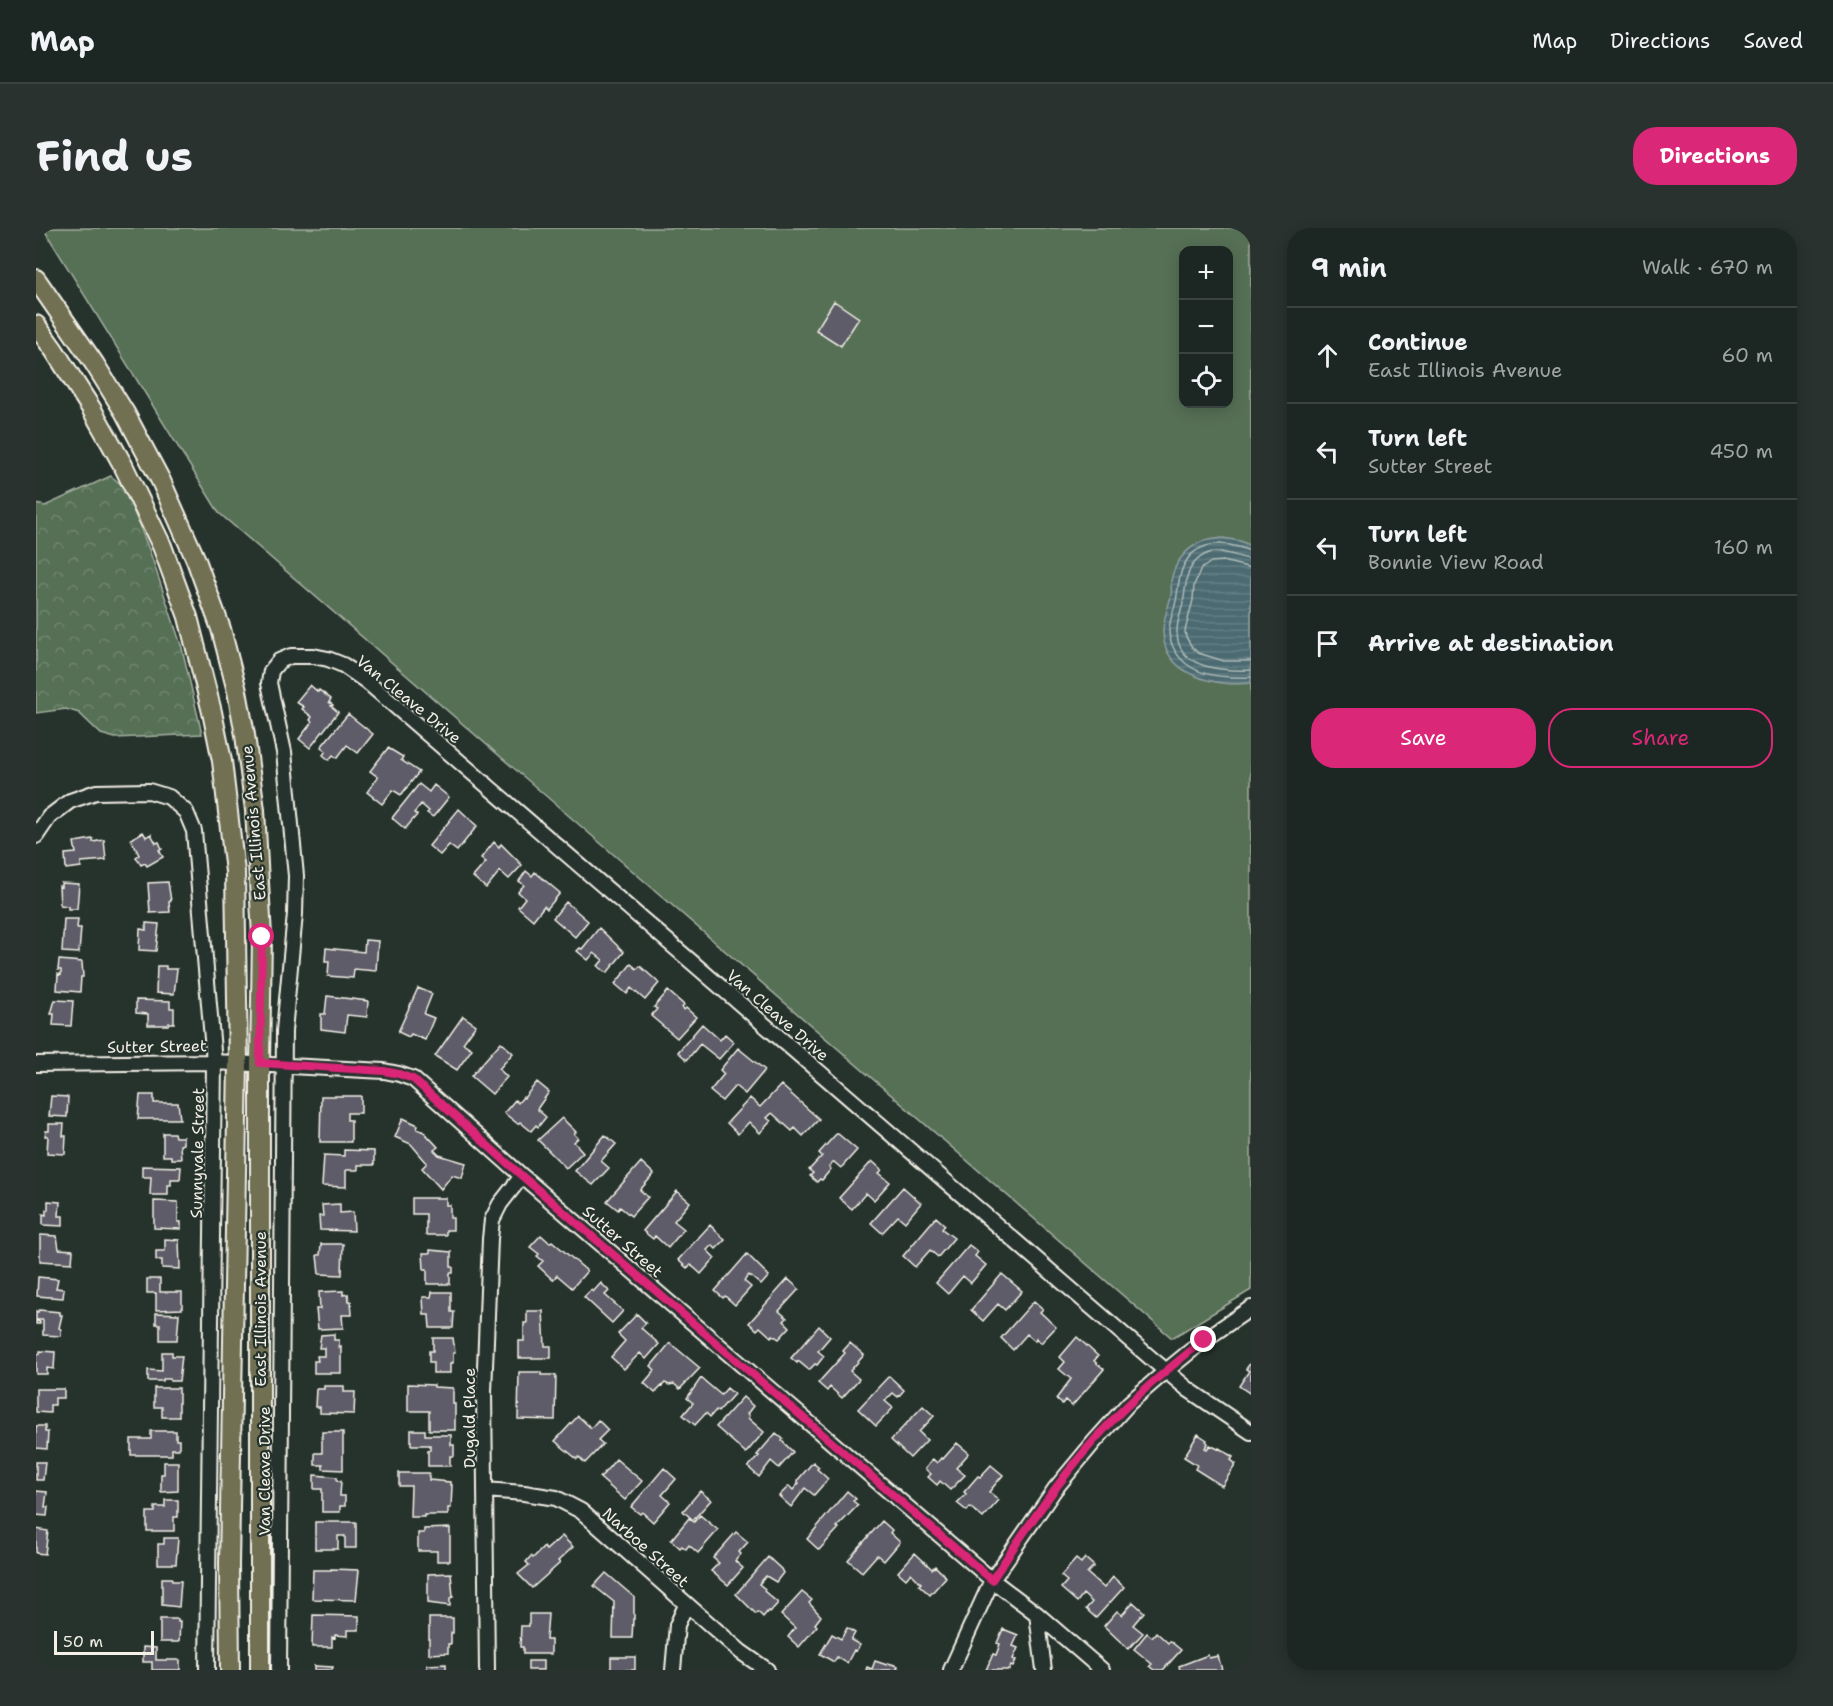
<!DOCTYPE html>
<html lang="en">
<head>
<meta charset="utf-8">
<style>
  :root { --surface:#1c2622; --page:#29322f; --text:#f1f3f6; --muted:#a0a5a5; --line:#3a4340; --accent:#db2777 }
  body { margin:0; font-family:"Shantell Sans",sans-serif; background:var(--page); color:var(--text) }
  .controls { position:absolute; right:18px; top:18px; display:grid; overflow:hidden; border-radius:12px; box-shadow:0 3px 15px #0003 }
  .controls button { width:54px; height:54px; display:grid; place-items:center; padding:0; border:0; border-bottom:2px solid var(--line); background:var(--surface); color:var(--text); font:30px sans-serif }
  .scale { position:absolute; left:18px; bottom:15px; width:100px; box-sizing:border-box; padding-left:6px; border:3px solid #f4f1e8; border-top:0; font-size:16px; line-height:21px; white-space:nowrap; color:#f4f1e8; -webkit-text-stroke:4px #26332d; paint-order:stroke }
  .stop { position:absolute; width:18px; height:18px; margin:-14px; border:4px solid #db2777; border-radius:50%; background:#fff }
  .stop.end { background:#db2777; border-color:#fff; box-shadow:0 2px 6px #0008 }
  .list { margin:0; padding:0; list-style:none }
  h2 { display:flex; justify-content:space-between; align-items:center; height:78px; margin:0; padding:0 24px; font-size:26px }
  h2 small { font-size:20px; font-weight:400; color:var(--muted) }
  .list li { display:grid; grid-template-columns:39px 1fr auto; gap:18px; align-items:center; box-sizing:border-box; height:96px; padding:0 24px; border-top:2px solid var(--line) }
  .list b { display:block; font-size:22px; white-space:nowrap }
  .list p { margin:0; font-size:20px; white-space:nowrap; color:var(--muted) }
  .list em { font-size:20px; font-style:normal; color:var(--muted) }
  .actions { display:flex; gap:12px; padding:18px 24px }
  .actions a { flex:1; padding:14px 0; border:2px solid var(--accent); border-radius:24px; text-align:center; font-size:21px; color:var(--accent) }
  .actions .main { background:var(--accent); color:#fff }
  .icon { flex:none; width:33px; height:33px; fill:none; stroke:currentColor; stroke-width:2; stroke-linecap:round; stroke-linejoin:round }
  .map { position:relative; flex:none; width:1215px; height:1442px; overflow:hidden; border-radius:24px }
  header { display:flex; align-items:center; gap:36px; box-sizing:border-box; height:84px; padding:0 30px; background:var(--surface); border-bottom:2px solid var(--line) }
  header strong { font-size:28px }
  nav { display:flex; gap:33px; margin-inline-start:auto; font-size:21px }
  .intro { display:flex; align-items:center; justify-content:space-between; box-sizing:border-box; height:144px; padding:0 36px }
  h1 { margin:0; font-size:42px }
  .button { padding:15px 27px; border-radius:24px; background:var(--accent); color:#fff; font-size:21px; font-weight:700 }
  main { display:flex; gap:36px; padding:0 36px }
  aside { flex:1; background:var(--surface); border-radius:24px; box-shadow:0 3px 15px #0003 }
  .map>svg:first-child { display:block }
  .green { fill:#567057; stroke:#a5b0a0; stroke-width:1.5; fill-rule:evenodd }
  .forest { fill:url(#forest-crowns); stroke:#a5b0a0; stroke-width:1.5 }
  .water { fill:url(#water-rules); stroke:#8fa0a1; stroke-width:1.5 }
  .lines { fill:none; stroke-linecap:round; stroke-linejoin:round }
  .shore { stroke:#b0bbb8; stroke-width:1.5 }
  .building { fill:#5d5c67; stroke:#f4f1e8; stroke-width:1.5 }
  .minor-casing { stroke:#f4f1e8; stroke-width:18 }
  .major-casing { stroke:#f4f1e8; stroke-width:22 }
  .minor { stroke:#26332d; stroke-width:14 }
  .major { stroke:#716f52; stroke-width:18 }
  .route { stroke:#db2777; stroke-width:8 }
  .labels { text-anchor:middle; stroke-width:4.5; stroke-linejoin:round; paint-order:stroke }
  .street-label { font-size:16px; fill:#f4f1e8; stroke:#26332d }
</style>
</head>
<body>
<header>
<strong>Map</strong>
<nav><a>Map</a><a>Directions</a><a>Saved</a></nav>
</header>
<div class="intro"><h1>Find us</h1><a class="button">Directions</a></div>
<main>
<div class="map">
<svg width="1215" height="1442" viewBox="0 0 1215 1442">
  <defs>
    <pattern id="forest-crowns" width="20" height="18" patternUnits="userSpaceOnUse" patternTransform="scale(1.5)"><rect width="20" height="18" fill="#567057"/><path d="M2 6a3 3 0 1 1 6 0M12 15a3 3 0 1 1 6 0" fill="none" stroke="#6f856f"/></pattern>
    <pattern id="water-rules" width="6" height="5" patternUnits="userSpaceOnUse" patternTransform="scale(1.5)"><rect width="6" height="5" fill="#4b6a71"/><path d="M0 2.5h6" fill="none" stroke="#668085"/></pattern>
  </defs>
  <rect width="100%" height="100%" fill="#26332d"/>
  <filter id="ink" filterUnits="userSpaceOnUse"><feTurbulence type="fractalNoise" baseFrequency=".0167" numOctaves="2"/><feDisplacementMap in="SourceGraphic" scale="12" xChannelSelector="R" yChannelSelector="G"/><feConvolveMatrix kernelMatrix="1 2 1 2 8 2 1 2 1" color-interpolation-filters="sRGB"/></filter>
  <g filter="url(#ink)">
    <path class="green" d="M7,0H1215V1062L1136,1110L183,285ZM1148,22H1192V176H1148Z"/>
    <path class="forest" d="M75,248L88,259L114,324L146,420L166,506L79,510L65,506L43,485L30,481L0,485V276L9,278Z"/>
    <path class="water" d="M1187,310L1204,313L1215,318V455C1180,459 1127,448 1127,403C1127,391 1133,379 1135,367C1136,363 1135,358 1135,353C1138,336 1149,321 1165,314C1171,311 1180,311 1187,310Z"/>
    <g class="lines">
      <path class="shore" d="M1215,323C1210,322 1207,320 1202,319C1192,316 1180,315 1170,318C1147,325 1143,347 1141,367C1140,379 1133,391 1133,403C1133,409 1135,415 1138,421C1153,449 1186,450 1215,449
        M1215,331C1200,330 1186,319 1170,326C1150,336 1151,351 1148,369C1147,381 1140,393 1141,405C1142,442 1189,443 1215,442
        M1215,340L1187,333L1175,334L1165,341L1158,357L1157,372L1149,403L1150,409L1156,419L1162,425L1188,433H1215"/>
    </g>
    <path class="building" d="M798,73L823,90L805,118L780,102Z
      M274,457L282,464L283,462L295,471L293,474L297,477L295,478L302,484L274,520L263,511L276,494L274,492L276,489L266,481L268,479L260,474Z
      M312,486L337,506L322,525L311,517L301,530L297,527L293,532L287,527L290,523L285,519Z
      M352,520L367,529L365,532L383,544L365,567L357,562L346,576L331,564L342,549L334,543Z
      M383,556L393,564L398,557L413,569L397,589L391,585L393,583L385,576L378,585L381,587L369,601L356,590Z
      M423,581L441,598L421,623L413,617L404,627L393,618Z
      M107,604L110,609L115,606L120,615L123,614L126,621L123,622L127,629L111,638L109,635L105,637L100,629L103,627L95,611Z
      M57,611V614L68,612L70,632L45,634V639L30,641L29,626L40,625L38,614Z
      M458,614L463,619L465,616L486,637L473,651L464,643L450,660L437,649L450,634L445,630Z
      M490,643L496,648L499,644L524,665L511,681L508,678L497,692L482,679L489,670L482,664L488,657L483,653Z
      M132,654L135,673L133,674L134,684L114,685L112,655Z
      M25,655L43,656L41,681H32V678L24,677L23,658L25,659Z
      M530,674L552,693L539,709L517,690Z
      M28,691H42L41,700H45L43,725L26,724Z
      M110,695L123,696L120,723L103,722L104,701L110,702Z
      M563,700L588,724L571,745L562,738L567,732L558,725L552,732L541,723L544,720L546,721Z
      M329,712L342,713L340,743L318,741L317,750L292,748L293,733H289L290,720L328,724Z
      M23,732L46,734L47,749H45L44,764L21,762L22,746L25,747V742H22Z
      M595,736L601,741L604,738L623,755L609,772L595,760L591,766L579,756Z
      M121,738H130V741H141L138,766L120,765Z
      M382,760L396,766L388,786L398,790L389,812L375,806L373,809L362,804Z
      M632,763L648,777L646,780L648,782L650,780L660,789L641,810L615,788L621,781L618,779Z
      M291,768L332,773L331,789L311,787L309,804L285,801V786H289Z
      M19,772L37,773L35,798L17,797L18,786H15Z
      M100,772L134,773V780H138V795H133L132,797H112V786L100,785Z
      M427,788L440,797L427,815L436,821L421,842L399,828Z
      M666,796L684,812L689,806L698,814L683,831L664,816L651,832L642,824Z
      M465,814L477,825L463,841L471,849L456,866L435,848Z
      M702,820L729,842L709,866L699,858L686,873L674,863L688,846L684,842Z
      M501,854L513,864L501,881L510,889L502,899L500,897L495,903L484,894L482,896L468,885L479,872L482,875L487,869L488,870Z
      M745,857L783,891L767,908L759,900L756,903L736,885L731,890L735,893L724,905L713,894L702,906L691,895L714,870L724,879Z
      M104,867H118V875H142L144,891H102Z
      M15,868L32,869L31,889L13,888Z
      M285,868H325V885H311V892H315V914H284Z
      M367,890L382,897L381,901L388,904L402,919L398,922L403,927L430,935L426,950L416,947L405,961L386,940L391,935L375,916L359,909Z
      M526,890L540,904L538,906L542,910L538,914L547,924L530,940L502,912Z
      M13,896H28L27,908H30L29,926L11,925L12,908H9L10,903H13Z
      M127,905H138L139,909H147V916L144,917L145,931H135V928H127Z
      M801,905L821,922L805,940L798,934L793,939L795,941L786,952L784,951L781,954L774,948L777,945L773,942L786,928L783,925Z
      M569,907L580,916L565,933L573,940L557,957L539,943Z
      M308,922L338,923V937H322V942H310V959L286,958L288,927L308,928Z
      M836,933L846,942L843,945L854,954L838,972L830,965L816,981L803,970Z
      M605,934L618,946L604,962L612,969L595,988L584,979L582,982L571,973Z
      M106,938L145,939L144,951H135V957H132V967H114L115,949H106Z
      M867,959L885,975L869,994L862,988L846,1005L835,995Z
      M641,963L654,974L638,993L648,1001L632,1020L619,1008L617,1011L607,1003Z
      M376,970H410V977H414V990H417V1002H410V1007H390V986H376Z
      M12,973L24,974L23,988H27V998L7,997V986L10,987V982H12Z
      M118,973L142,974V994H145V1001L118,1000Z
      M304,976V985L317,984L318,1003L284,1002L283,988H287L286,977Z
      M900,989L909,997L906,1001L918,1010L902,1029L894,1022L879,1039L867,1028Z
      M674,997L689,1012L680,1021L676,1017L671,1022L679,1030L665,1046L655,1037L651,1040L642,1032Z
      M4,1007L21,1008L23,1021L37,1022L36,1035L4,1033Z
      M505,1007L514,1015L516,1013L551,1043L536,1060L521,1047L517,1052L502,1038L507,1033L501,1028L503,1026L494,1019Z
      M129,1011L143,1012L144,1041L126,1040V1032H120V1023H129Z
      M285,1016H307L306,1047L283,1046L281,1027H284Z
      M933,1017L942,1024L939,1028L950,1037L935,1055L927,1048L912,1066L900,1055Z
      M394,1022L415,1024V1039H417V1045H414V1056H391V1041H388L387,1025H394Z
      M711,1026L733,1048L725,1057L713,1047L708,1053L715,1059L699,1077L689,1068L687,1070L679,1063Z
      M966,1046L986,1063L969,1082L962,1076L947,1093L935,1082Z
      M2,1049L22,1051L20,1060L28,1061L27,1070L1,1068Z
      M111,1051H124V1064H146V1081L120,1082V1065H111Z
      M752,1051L763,1061L743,1083L751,1090L748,1093L754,1099L743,1111L737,1107L735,1109L724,1099L721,1102L713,1095Z
      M565,1055L573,1063L569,1067L587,1083L576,1095L548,1069L555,1062L557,1064Z
      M307,1063V1067L312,1066L313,1073H315L316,1087H306L307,1100L282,1101L280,1081H284L283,1064Z
      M396,1064H415V1084H418L417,1100H394L393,1087H388L387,1069H395Z
      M998,1073L1007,1081L1004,1084L1020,1099L1005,1115L1000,1110L999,1113L991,1106L977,1122L965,1110Z
      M3,1082L24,1084V1087H26L23,1100L25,1101V1108L7,1107V1092H1V1093L4,1094V1096H0V1083L2,1084Z
      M491,1083H507L509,1118H515V1130H483V1113H488V1095H491Z
      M120,1085L143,1086L141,1112H124V1096H120Z
      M601,1086L610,1095L605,1100L623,1116L610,1131L604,1125L588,1141L575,1129L589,1113L582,1106Z
      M783,1098L794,1109L782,1123L788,1128L781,1137L779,1136L773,1142L762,1133L761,1135L755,1130Z
      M298,1106V1112H303V1119L305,1118V1145H278V1133H282L281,1128H288V1120H283L285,1107Z
      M1041,1109L1062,1128L1058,1133L1068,1141L1036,1178L1029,1172L1026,1176L1020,1171L1035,1151L1023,1141L1029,1134L1024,1129Z
      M397,1110H417L419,1125H417V1135H414V1145H397V1134H393V1123H397Z
      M634,1115L664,1140L644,1161L638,1156L633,1157L629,1155L619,1165L608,1155L619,1142L615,1138Z
      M814,1115L828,1127L814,1143L823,1151L806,1170L794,1159L791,1163L782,1155L809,1125L807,1123Z
      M4,1123L19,1124L18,1141L11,1140V1146H0V1126H4Z
      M126,1124H136V1128H146L143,1153H134V1151H127V1153H112V1142L126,1143Z
      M1215,1134V1166L1203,1158L1213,1143L1210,1141Z
      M483,1144H505V1147H520L519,1192L482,1191Z
      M853,1148L868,1162L862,1169L857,1165L849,1173L857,1180L840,1198L822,1181Z
      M665,1150L685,1167L691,1160L698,1166L682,1184L680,1182L674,1189L670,1185L659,1197L647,1187L657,1175L651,1170Z
      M372,1156L398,1157V1159L417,1160V1176H419V1202H393V1183H372Z
      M288,1158H308V1164H319L318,1186L284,1185V1179H279L280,1161H288Z
      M118,1160H143V1189H126V1179H118Z
      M0,1161H28V1170H19V1177H14V1185L0,1184Z
      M707,1169L717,1178L711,1186L713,1188L712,1190L728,1204L710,1225L680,1199Z
      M887,1178L898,1188L883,1204L891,1212L874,1230L855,1212Z
      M542,1188L555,1200L562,1192L572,1202L562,1212L567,1216L549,1235L543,1229L541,1231L519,1213Z
      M0,1198H9V1204H12L11,1221L0,1220Z
      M375,1202H389V1207H415V1217H418V1228H414V1238H392V1222H394V1217H375Z
      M115,1203H140V1212H143V1221H136V1227H95V1211H115Z
      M286,1204H307V1242L287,1241V1237H279V1225H286Z
      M740,1205L747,1211L746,1213L757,1224L743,1240L735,1233L723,1249L712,1239L723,1228L721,1227Z
      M1162,1206L1171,1212L1170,1213L1172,1215L1169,1220L1171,1221L1174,1217L1182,1221L1183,1220L1197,1229L1195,1232L1200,1236L1186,1258L1159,1241L1161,1237L1148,1229Z
      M921,1215L933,1225L920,1240L929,1247L914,1262L904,1253L901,1257L892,1249L895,1246L889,1241L897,1231L901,1235L905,1230L907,1231Z
      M580,1231L606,1253L589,1272L564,1250Z
      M0,1234H9L7,1252H0Z
      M128,1234H142V1263L125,1264V1246H128Z
      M777,1234L783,1239L781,1241L792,1251L778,1267L769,1260L755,1279L743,1268L753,1258L757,1262L763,1255L761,1253Z
      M955,1237L967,1247L953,1264L963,1272L947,1290L934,1279L931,1283L921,1275L930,1266L928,1264L942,1248L944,1249Z
      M628,1240L640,1251L626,1267L634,1274L617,1294L606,1284L604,1286L595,1279Z
      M363,1245H393V1252L414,1254V1257H416L415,1280H412V1287H388V1289H374L375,1258H363Z
      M278,1247L301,1249V1253H305L304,1268H309V1278H304V1284H286V1261H278Z
      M0,1263L11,1264L9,1279H12L11,1288L0,1287Z
      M664,1263L675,1272L657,1292L647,1283Z
      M811,1263L820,1271L817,1273L822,1277L801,1299L803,1300L783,1322L771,1311Z
      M129,1272H142V1289H138V1303H111V1284H119V1279H129Z
      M664,1287L682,1302L662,1325L653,1317L650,1321L646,1318L644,1320L635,1312L653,1290L658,1294Z
      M846,1293L856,1302L854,1305L864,1314L848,1333L841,1327L826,1344L812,1332Z
      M279,1294H320V1320H309V1308H302V1321H279Z
      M414,1300V1333H401V1323H382V1305H388V1301Z
      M0,1301L12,1303L9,1326L0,1325Z
      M700,1304L712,1314L703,1324L705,1326L699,1333L707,1340L692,1357L675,1343L683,1335L677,1330Z
      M526,1308L537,1319L522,1333L524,1335L496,1360L482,1346L493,1337L490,1334L495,1328L497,1330L508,1319L510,1322Z
      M128,1310H142L140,1336H122V1316H128Z
      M879,1325L896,1341L899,1338L910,1349L894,1367L883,1357L885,1355L875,1345L870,1351L862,1344Z
      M732,1329L745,1341L747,1345L740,1354L730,1348L723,1356L729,1361L728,1363L742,1375L734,1384L732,1383L727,1389L722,1384L720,1386L700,1366Z
      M1049,1330L1058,1338L1051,1345L1068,1360L1077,1349L1088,1359L1060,1390L1050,1381L1056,1374L1047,1366L1041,1374L1025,1360L1031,1353L1025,1348L1040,1331L1045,1335Z
      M295,1341L323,1342L320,1372L276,1371L277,1342H295Z
      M415,1345L417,1369L414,1370V1378L392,1375V1346Z
      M570,1345L598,1369V1391H597L596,1410H577L578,1374L558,1358Z
      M126,1350H136V1353H145L143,1379L126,1377Z
      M766,1364L776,1372L773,1375L785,1388L779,1396L781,1398L763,1419L752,1409L759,1400L745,1387Z
      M1097,1374L1108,1384L1097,1397L1107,1405L1092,1421L1068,1398L1081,1383L1086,1387Z
      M493,1386H512L510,1412H515V1426H487V1419H484L485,1398H493Z
      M277,1387L323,1388V1402H311V1408L299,1407V1410L296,1409V1419H276Z
      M393,1390H417V1405H415V1416H412V1425L393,1426Z
      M124,1391H142V1394H144L143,1414H124Z
      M811,1400L819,1405L815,1412L824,1417L820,1423L818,1422L811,1435L801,1429L798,1434L784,1426L796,1406L805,1411Z
      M967,1401L982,1407L977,1418L982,1420L977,1431L980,1432L977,1439L975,1438L973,1442H950L957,1426L960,1427L964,1416L961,1415Z
      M1120,1404L1132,1415L1134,1413L1145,1422L1127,1442H1119L1114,1438L1116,1436L1098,1421L1111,1405L1116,1409Z
      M107,1419L120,1420V1432H144V1442H116V1434H107Z
      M1172,1427L1173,1430L1182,1428L1186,1442H1144L1143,1438Z
      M575,1429H599V1442H575Z
      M492,1433H507V1442H492Z
      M839,1433L851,1437L852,1435L862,1438L861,1440L865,1442H830L831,1439L836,1441Z
      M410,1436V1442H391V1437Z
      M278,1438L297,1439L296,1442H278Z"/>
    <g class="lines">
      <g class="minor-casing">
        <path id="minor" d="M0,608L13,589L34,573L60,564L113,563L133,569L150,584L158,603L178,834L171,1442
          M0,836L178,834L348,843L363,846L377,851L486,948L956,1352L1001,1386L1066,1442
          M449,1262L488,1265L520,1270L545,1283L705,1424L731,1442
          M1001,1386L1008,1442
          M243,1442L248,803L259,686L260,648L248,524L233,455L235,443L243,433L255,428H277L292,431L307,437L330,453L1117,1132L1153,1162L1215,1204
          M451,1442L448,1164L454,1011L456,992L464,976L486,948
          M637,1442L641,1397L650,1377
          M915,1442L956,1352L1019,1261L1058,1214L1093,1175L1130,1143L1168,1112L1215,1080"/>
      </g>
      <g class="major-casing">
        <path id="major" d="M0,51L58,135L89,185L125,253L160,332L185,401L201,463L209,507L219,582L226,709L224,835V1442
          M0,97L18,122L55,180L87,237L126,318L152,389L176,484L186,533L199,644L202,834L193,1336L194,1442"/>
      </g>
      <use href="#minor" class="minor"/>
      <use href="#major" class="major"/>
    </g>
  </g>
  <g class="lines" filter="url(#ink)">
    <path class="route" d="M226,709L224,835L348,843L363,846L377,851L486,948L956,1352C997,1290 1040,1226 1095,1174C1118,1152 1143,1132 1168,1112"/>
  </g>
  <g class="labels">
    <g class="street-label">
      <text transform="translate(373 471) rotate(39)" y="6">Van Cleave Drive</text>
      <text transform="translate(217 595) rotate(-95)" y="6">East Illinois Avenue</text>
      <text transform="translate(742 787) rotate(41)" y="6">Van Cleave Drive</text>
      <text transform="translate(121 818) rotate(-1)" y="6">Sutter Street</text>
      <text transform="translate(161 925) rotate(-89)" y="6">Sunnyvale Street</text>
      <text transform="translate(587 1013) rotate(41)" y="6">Sutter Street</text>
      <text transform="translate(224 1081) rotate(-90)" y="6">East Illinois Avenue</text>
      <text transform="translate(433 1190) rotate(-90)" y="6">Dugald Place</text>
      <text transform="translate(228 1243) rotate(-90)" y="6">Van Cleave Drive</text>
      <text transform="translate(610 1319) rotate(42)" y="6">Narboe Street</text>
    </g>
  </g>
</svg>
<div class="controls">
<button>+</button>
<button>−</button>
<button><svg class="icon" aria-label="locate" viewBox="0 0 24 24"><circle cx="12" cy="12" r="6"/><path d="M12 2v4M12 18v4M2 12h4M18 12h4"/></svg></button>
</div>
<div class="scale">50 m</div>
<div class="stop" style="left:226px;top:709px"></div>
<div class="stop end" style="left:1168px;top:1112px"></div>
</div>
<aside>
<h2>9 min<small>Walk · 670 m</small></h2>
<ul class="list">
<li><svg class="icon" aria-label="ahead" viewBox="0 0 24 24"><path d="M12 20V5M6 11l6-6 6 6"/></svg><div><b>Continue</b><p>East Illinois Avenue</p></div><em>60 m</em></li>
<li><svg class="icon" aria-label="left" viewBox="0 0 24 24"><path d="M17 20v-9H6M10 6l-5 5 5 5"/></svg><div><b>Turn left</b><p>Sutter Street</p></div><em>450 m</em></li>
<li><svg class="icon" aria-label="left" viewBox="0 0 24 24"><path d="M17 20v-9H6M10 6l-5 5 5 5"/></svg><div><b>Turn left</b><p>Bonnie View Road</p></div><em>160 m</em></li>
<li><svg class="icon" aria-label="arrive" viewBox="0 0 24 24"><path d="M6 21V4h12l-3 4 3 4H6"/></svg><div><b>Arrive at destination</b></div></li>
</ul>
<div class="actions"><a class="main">Save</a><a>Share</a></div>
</aside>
</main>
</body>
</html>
